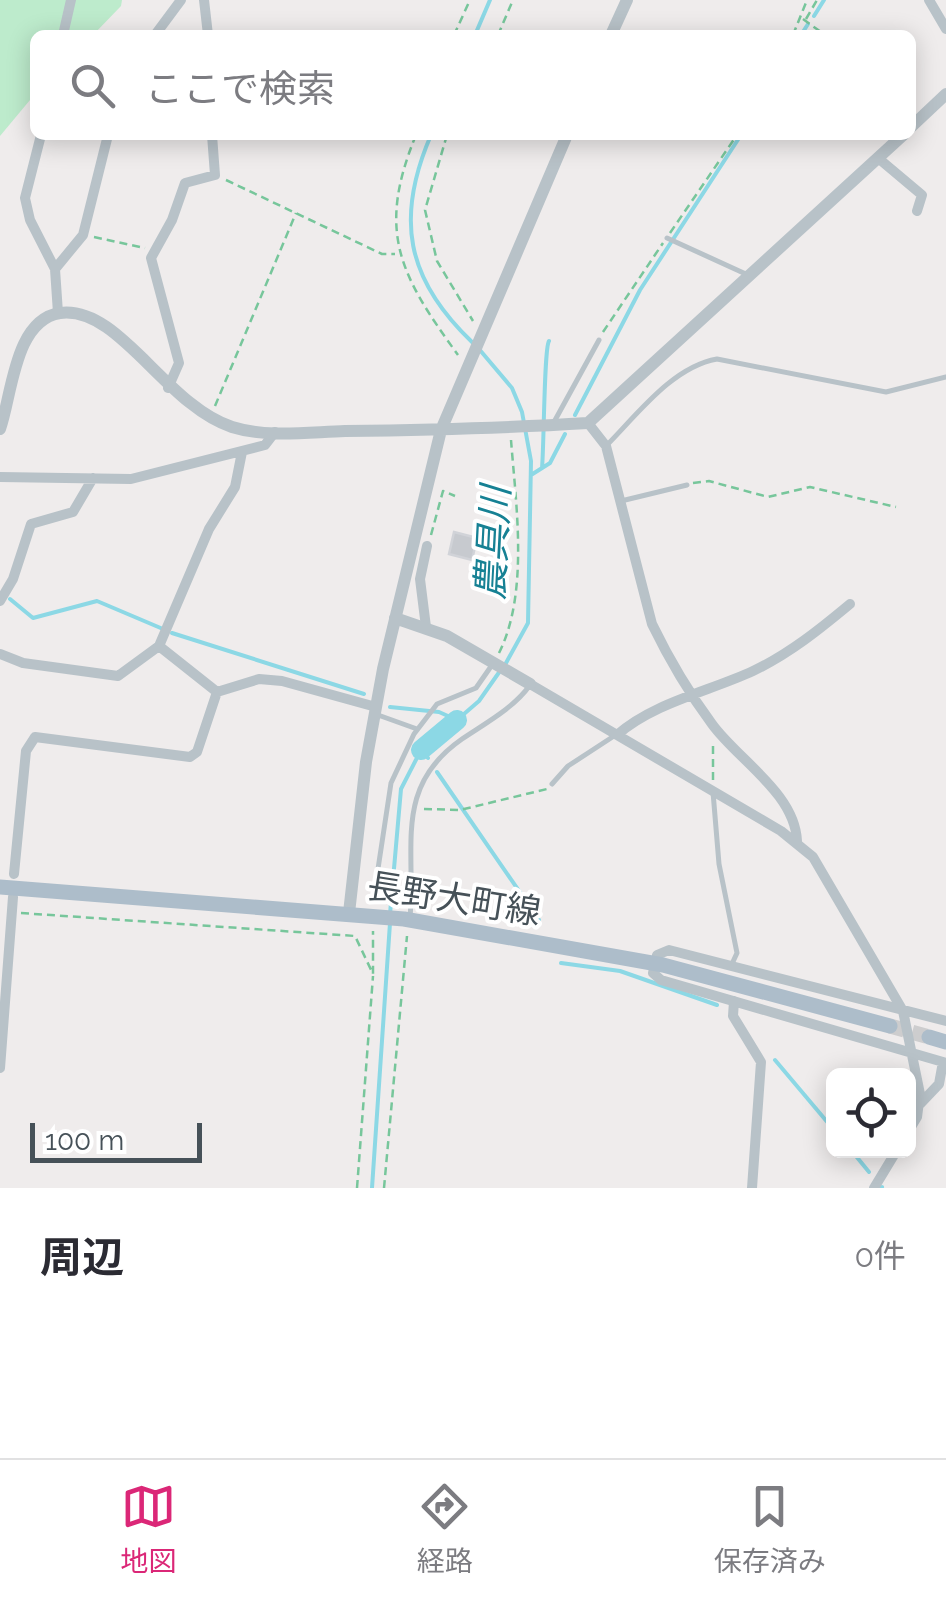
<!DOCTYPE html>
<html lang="ja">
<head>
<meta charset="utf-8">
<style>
  :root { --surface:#fff; --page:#f2f2f3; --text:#2b2b33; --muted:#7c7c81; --line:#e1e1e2; --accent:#db2777 }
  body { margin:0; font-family:Raleway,"Noto Sans JP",sans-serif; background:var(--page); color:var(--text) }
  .controls { position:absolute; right:30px; bottom:30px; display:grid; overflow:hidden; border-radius:15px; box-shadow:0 5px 25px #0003 }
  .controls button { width:90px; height:90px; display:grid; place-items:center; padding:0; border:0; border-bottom:2px solid var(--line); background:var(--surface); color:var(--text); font:50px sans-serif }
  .scale { position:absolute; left:30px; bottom:25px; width:172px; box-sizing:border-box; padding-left:10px; border:5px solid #465158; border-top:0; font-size:28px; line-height:35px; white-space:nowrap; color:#465158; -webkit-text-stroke:8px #fff; paint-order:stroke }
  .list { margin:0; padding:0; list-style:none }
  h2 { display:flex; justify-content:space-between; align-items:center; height:130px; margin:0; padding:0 40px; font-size:42px }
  h2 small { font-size:32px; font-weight:400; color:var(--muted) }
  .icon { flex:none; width:55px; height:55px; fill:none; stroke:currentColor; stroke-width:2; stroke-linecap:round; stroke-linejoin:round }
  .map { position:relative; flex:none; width:946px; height:1188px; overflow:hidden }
  .search { position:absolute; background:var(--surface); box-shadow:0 5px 25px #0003; left:30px; right:30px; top:30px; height:110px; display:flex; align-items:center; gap:25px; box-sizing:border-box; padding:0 35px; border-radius:15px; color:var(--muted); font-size:38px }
  .sheet { height:270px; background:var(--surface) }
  nav { display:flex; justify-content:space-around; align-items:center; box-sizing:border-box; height:140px; border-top:2px solid var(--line); background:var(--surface); font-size:28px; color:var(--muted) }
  nav a { display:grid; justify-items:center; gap:5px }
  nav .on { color:var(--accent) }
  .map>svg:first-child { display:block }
  .green { fill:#bdebcc }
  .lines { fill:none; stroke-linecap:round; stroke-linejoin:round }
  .stream { stroke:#8cd8e5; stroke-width:4 }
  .river { stroke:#8cd8e5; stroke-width:20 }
  .building { fill:#c7cacf; stroke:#d1d3d8; stroke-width:2.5 }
  .primary-tunnel { stroke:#cdcdce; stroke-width:15; stroke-dasharray:15 8; stroke-linecap:butt }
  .path { stroke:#77c69b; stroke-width:2.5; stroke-dasharray:8 5; stroke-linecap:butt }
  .service { stroke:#b8c2c8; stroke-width:5 }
  .minor { stroke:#b8c2c8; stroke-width:10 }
  .tertiary { stroke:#b8c2c8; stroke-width:12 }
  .primary { stroke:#adbdca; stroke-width:15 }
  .labels { text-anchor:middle; stroke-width:8; stroke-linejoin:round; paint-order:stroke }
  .street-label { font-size:35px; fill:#465158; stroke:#fff }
  .water-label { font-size:38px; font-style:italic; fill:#168194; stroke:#fff }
</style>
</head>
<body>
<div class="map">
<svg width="946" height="1188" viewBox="0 0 946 1188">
  <rect width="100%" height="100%" fill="#efecec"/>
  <path class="green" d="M0,0H122L121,6L93,35H35V94L0,136Z"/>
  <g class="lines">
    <path class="stream" d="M814,16L824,0
      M475,35L490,0
      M801,35L808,24
      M431,135C395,218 406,279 472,342
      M479,349L512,388L522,412L531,461L528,623L506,663
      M575,415L640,290L741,135
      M542,468C544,449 544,348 549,341
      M531,475L550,463L565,434
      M10,599L33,618L97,601L163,629
      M172,633L364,694
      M390,707L439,712L457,720L479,701L500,671
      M437,772L539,920
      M390,914L401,789L421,750L428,758
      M561,963L620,971L717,1005
      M775,1060L834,1130
      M851,1150L869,1172
      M372,1188L390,923
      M881,1188L882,1187"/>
    <path class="river" d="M421,750L457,720"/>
  </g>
  <path class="building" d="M454,532L477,538L472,560L449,554Z"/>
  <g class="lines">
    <path class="primary-tunnel" d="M890,1026L929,1037"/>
    <path class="path" d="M803,19L825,35
      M806,19L817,0
      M454,35L470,0
      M498,35L513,0
      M793,35L807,0
      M416,135C376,232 400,275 458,355
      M447,135L425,210L437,261L473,321
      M226,180L382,254H395
      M670,233L737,135
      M94,237L145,248
      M603,332L663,243
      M215,406L296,213
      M693,483L709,481L768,497L810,487L896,507
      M431,535L443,491L455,496
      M499,653C529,593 516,505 511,440
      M713,780V743
      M424,809L460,810L547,789
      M21,913L355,936L373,974V931
      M357,1188L373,976
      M384,1188L407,936"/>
    <path class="service" d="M667,238L748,275
      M554,422L599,340
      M606,446C637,415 672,367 717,359L886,392L946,377
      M621,501L687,485
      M378,715L417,729
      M552,784L568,766L614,736
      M713,792L719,864L737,953L731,966
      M376,882L391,783L414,734L437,704L476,688L492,665
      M410,918C416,846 393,787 462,739C484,724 514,708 530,685"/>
    <path class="minor" d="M204,0L208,35
      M929,0L946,29
      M63,35L71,0
      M155,35L181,0
      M41,135L25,198L30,220L55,269L58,313
      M878,158L922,195L917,211
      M55,269L83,235L108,135
      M168,388L179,363L151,258L172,220L185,183L215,175L212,135
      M588,423L606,446L652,624C669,659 689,693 712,724C737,759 795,793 797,841
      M0,477L131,479L265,445L275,432
      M0,601L13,579L31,524L73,512L93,478
      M426,627L420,579L427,546
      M0,654L23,663L118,676L159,646L209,529L235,487L242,452
      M530,684L781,831L813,857L903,1011L920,1094L917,1117L908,1132
      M217,692L259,679L282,681L376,707
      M617,735C653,703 710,691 753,671C789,654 820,629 850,604
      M14,874L26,751L35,737L190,757L197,752L217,692L159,646
      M734,1001L733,1016L761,1062L752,1188
      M0,1068L13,897
      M920,1104L939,1084L943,1062L661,980L653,973L657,955L669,950L946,1021
      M874,1188L897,1150"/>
    <path class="tertiary" d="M611,35L627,0
      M911,127L946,94
      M0,429C12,396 14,320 60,313C119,305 165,405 232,427C267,438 309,432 345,431C426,430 507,428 588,423L903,135
      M395,618L447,636L530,684
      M349,913L366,762L383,669L441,430L567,135"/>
    <path class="primary" d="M0,887L404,919L663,965L890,1026
      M929,1037L946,1042"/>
  </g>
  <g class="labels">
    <g class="street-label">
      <text transform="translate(454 899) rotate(9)" y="12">長野大町線</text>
    </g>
    <g class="water-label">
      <text transform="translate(493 543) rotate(-87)" y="13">農具川</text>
    </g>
  </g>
</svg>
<div class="controls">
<button><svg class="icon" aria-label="locate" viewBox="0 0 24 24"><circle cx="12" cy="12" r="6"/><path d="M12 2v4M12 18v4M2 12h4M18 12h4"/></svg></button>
</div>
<div class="scale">100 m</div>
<div class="search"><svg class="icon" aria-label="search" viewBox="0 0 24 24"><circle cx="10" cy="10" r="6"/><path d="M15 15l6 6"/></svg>ここで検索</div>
</div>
<section class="sheet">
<h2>周辺<small>0件</small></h2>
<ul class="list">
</ul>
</section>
<nav>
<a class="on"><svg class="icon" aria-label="map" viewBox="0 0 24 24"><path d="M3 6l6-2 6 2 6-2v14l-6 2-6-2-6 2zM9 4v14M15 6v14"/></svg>地図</a>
<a><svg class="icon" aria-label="directions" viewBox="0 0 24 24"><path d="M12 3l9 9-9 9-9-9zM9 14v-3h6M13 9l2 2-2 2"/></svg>経路</a>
<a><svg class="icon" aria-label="saved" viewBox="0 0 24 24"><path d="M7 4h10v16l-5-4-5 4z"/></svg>保存済み</a>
</nav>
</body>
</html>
